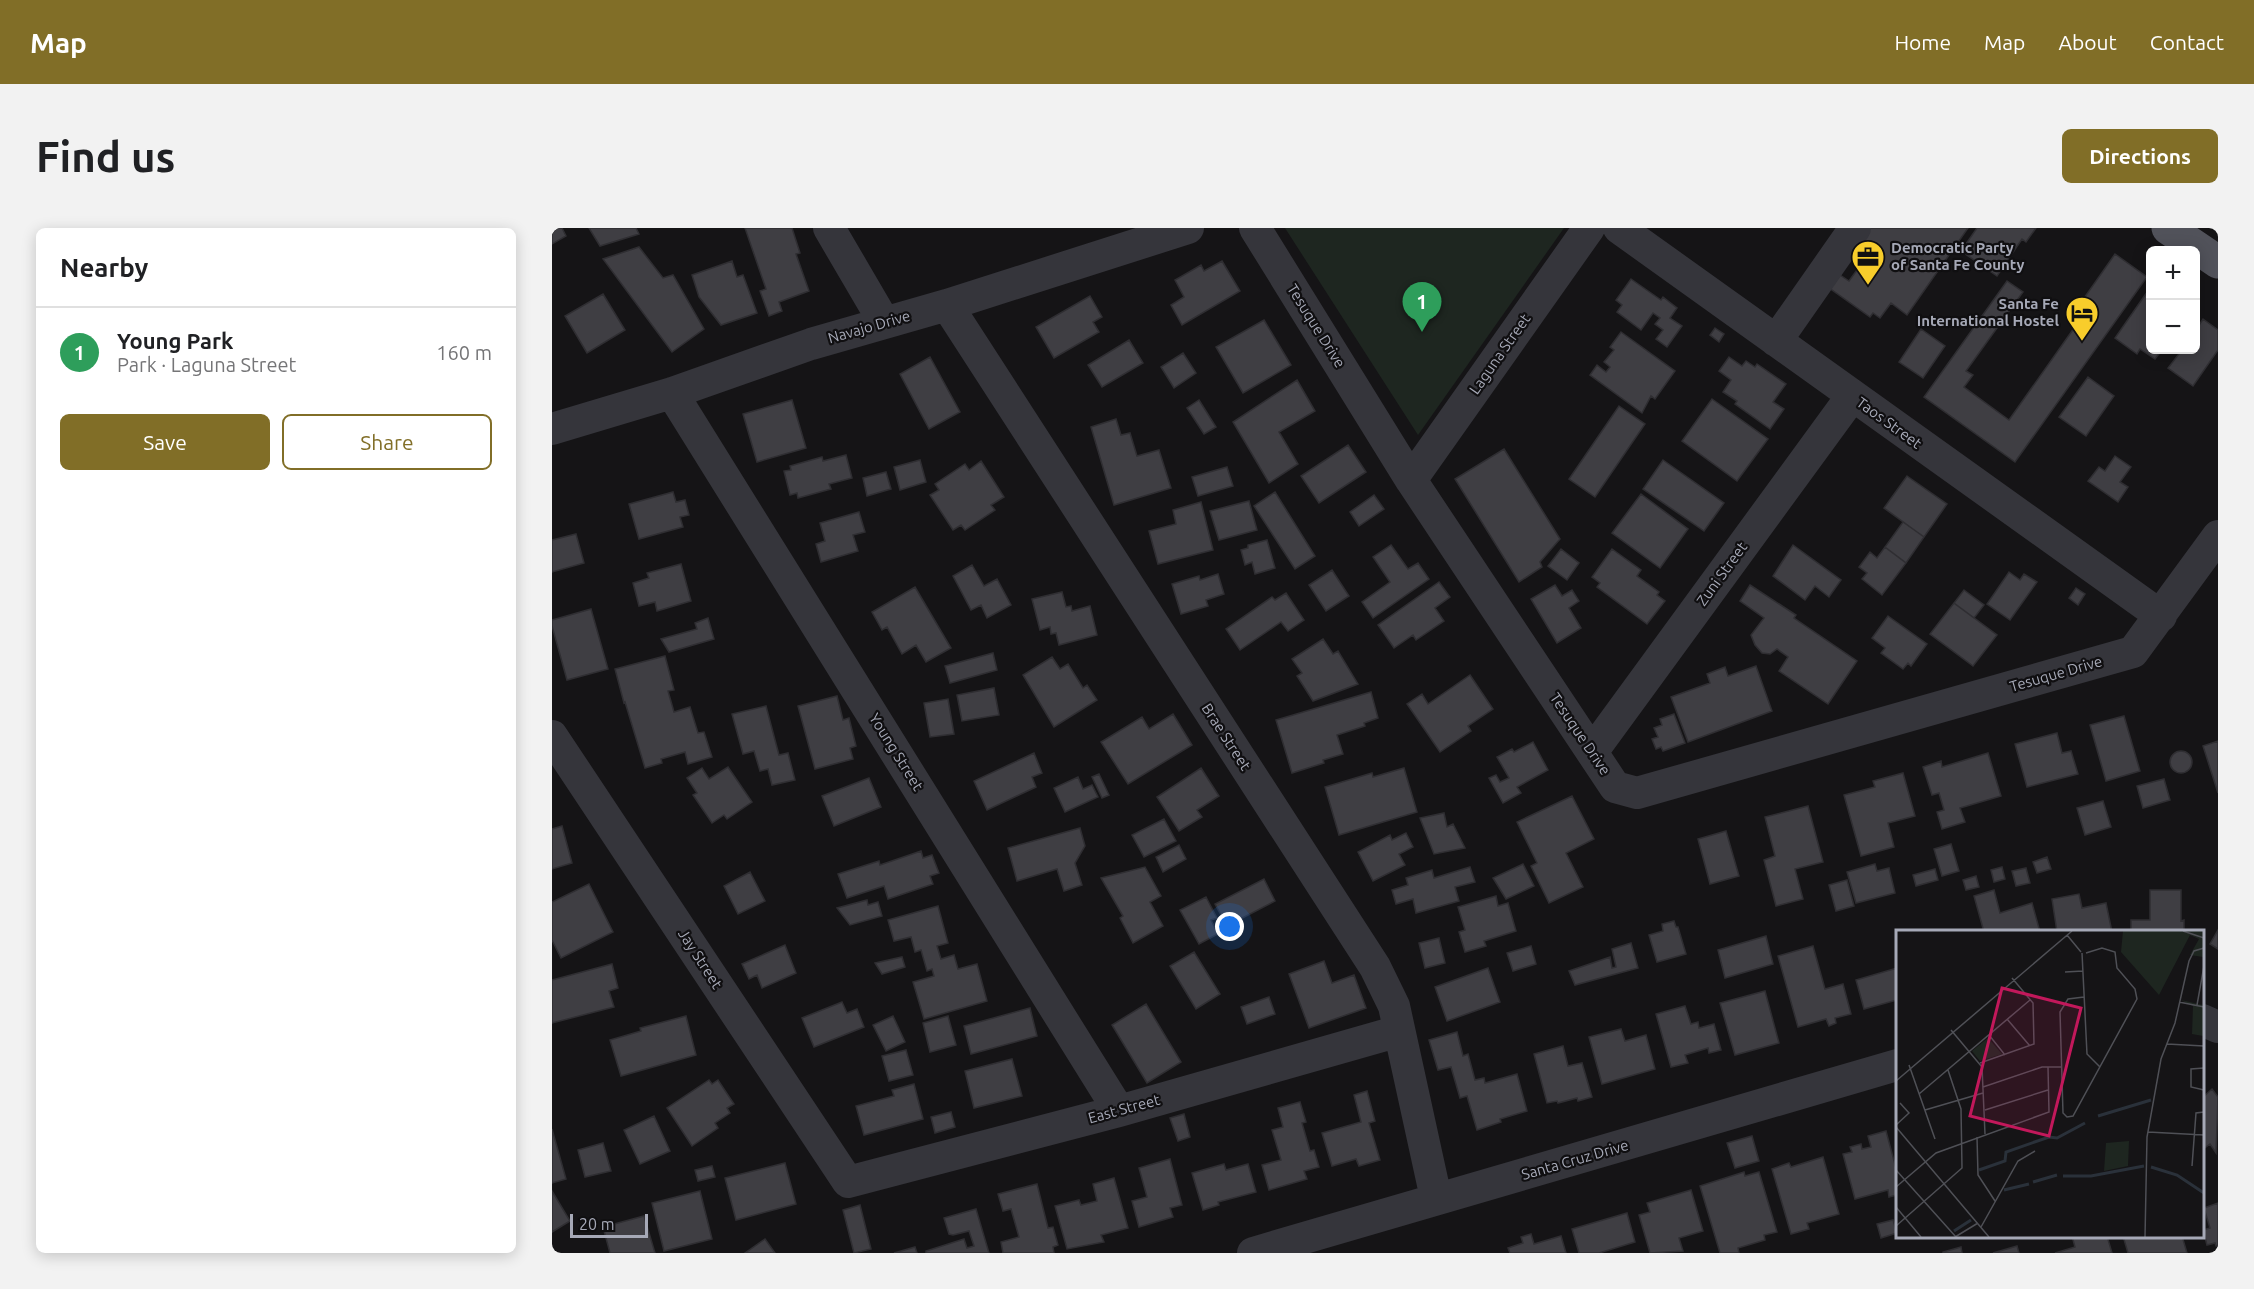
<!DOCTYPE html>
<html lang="en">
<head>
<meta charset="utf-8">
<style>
  :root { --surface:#fff; --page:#f2f2f2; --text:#202124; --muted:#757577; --line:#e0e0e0; --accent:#816e27 }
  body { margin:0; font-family:Ubuntu,sans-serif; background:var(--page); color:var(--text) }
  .controls { position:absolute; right:18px; top:18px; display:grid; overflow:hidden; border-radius:9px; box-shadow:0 3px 15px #0003 }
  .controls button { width:54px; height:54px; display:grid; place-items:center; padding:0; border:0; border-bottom:2px solid var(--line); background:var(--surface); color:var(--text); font:30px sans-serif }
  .scale { position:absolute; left:18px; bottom:15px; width:78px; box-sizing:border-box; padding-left:6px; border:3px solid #a6a9b7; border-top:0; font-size:16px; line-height:21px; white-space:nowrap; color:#a6a9b7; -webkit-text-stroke:4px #100f11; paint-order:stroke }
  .you { position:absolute; left:678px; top:699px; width:21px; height:21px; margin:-15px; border:4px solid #fff; border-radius:50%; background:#1a73e8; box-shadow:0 0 0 9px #1a73e833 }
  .badge { display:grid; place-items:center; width:39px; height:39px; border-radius:50%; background:var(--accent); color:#fff; font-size:20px; font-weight:700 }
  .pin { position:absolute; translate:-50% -50px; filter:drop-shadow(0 2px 3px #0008) }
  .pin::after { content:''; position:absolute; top:32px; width:21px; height:18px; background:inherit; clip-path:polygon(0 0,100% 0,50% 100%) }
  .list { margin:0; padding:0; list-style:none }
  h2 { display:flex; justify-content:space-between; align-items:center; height:78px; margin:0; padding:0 24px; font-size:26px }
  h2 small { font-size:20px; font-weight:400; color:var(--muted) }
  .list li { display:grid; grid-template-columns:39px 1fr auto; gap:18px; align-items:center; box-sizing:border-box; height:90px; padding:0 24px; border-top:2px solid var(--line) }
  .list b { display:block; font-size:22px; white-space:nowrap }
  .list p { margin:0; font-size:20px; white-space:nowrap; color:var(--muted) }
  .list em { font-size:20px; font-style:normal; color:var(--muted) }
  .actions { display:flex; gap:12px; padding:18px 24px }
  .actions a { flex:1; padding:14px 0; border:2px solid var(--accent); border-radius:9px; text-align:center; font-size:21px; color:var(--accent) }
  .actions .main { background:var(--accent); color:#fff }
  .map { position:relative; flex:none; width:1666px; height:1025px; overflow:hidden; border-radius:9px }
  header { display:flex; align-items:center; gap:36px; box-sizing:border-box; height:84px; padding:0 30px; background:var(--accent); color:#fff }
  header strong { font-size:28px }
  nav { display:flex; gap:33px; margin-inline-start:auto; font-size:21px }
  .intro { display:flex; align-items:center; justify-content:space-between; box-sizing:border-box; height:144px; padding:0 36px }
  h1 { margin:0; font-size:42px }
  .button { padding:15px 27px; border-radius:9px; background:var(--accent); color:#fff; font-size:21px; font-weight:700 }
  main { display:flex; gap:36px; padding:0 36px }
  aside { flex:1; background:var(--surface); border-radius:9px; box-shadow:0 3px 15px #0003 }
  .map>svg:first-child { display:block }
  .green { fill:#1e2620 }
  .building { fill:#3f3e43; stroke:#2f2e32; stroke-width:1.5 }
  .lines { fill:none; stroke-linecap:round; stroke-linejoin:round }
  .minor { stroke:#35353b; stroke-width:32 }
  .major { stroke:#51525a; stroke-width:33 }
  .labels { text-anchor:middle; stroke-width:4.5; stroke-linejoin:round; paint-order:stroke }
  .poi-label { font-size:15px; font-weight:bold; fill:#a6a9b7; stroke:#100f11; text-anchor:start }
  .street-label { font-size:15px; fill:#a6a9b7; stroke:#100f11 }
  .inset-river { fill:none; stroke:#2a313a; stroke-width:3 }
  .inset-road { fill:none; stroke:#4f5056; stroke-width:1.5 }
  .view { fill:#c2185b; fill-opacity:0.15; stroke:#c2185b; stroke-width:3 }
  .inset-edge { fill:none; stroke:#a6a9b7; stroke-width:3 }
</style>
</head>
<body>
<header>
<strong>Map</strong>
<nav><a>Home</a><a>Map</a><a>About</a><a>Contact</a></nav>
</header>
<div class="intro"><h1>Find us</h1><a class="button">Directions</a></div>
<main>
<aside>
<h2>Nearby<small></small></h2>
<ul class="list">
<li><span class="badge" style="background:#2e9e5b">1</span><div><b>Young Park</b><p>Park · Laguna Street</p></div><em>160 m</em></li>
</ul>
<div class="actions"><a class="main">Save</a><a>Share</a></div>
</aside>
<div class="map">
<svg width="1666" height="1025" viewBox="0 0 1666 1025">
  <rect width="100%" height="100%" fill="#151416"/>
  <path class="green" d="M733,0H1012L866,207Z"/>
  <path class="building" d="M0,0H10L14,8L0,16Z
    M37,0H84L87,6L48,18Z
    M193,0H240L248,25L244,26L257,63L227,74L230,83L217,88L208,63L214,61Z
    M1312,0H1416L1355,87L1339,75L1328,90L1321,85L1318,89L1273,57L1282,43L1297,53L1305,42L1312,32L1297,21Z
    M1425,0H1484L1474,14L1470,11L1445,48L1409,23Z
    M87,19L111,50L121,47L152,101L120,124L51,31Z
    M1563,26L1595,49L1463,234L1372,169L1455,53L1471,64L1414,143L1421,147L1412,159L1457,192L1532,86L1525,80Z
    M180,33L185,49L191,47L205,85L169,97L147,69L140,47Z
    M670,33L688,63L630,97L619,77L632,69L623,52L649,37L652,43Z
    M1079,51L1109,72L1111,69L1125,80L1118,90L1130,98L1115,119L1104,111L1111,102L1103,96L1108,90L1101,85L1089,102L1065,84L1070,77L1064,72Z
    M1598,60V122H1610L1603,131L1588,121L1585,126L1563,110Z
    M51,66L73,102L35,125L13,88Z
    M538,68L550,89L541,94L547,104L502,130L484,99Z
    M1651,91L1666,102V122L1641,158L1616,140L1630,122H1644V102Z
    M712,92L739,137L691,165L664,119Z
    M1163,100L1172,106L1167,114L1158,107Z
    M1369,101L1393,118L1371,150L1347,134Z
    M1069,104L1123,143L1103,171L1099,168L1090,185L1038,147L1045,137L1054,144L1058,139L1052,134L1062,122L1058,119Z
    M577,112L591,135L550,159L536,137Z
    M631,125L644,145L622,160L609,139Z
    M378,129L408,184L377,201L348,146Z
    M1177,129L1190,138L1194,133L1203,139L1205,136L1234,156L1221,174L1232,181L1218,201L1183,176L1185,173L1171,164L1179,152L1167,143Z
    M1536,149L1562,168L1534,208L1507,189Z
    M745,152L763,183L727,204L746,236L717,255L681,194Z
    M1160,171L1216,211L1185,253L1130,213Z
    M240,172L254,220L205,234L191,186Z
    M647,172L664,199L652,206L635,180Z
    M1067,178L1093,196L1043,269L1017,251Z
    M564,191L569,207L578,205L585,228L607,222L619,260L562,277L539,199Z
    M796,217L814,244L767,275L749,248Z
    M952,221L1008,311L988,334L990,339L967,354L903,251Z
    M294,227L300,250L277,256L279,261L246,270L245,265L238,267L232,243L239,242L238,238L270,229L271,233Z
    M1563,228L1579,239L1568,254L1576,259L1566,274L1536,253L1547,239L1553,243Z
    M368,232L374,254L348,262L342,239Z
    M1111,232L1172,275L1152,303L1091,261Z
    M429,233L452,269L439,277L443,282L413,302L409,297L401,302L378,267L387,262L383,256L413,236L417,242Z
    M675,239L681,258L646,268L640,249Z
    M334,244L339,261L315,268L311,250Z
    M1355,248L1395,276L1372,309L1332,280Z
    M121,264L124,274L133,272L137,287L128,289L131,299L87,311L77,276Z
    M723,264L763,328L743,341L702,278Z
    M1089,266L1136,301L1108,340L1060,305Z
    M822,267L832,281L807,298L798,284Z
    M697,273L705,302L667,312L658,283Z
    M649,274L661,322L606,336L597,303L624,296L621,282Z
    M307,284L313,304L301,307L306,323L269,334L264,316L273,313L268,295Z
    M1351,294L1372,309L1354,335L1333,319Z
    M24,306L32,335L0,344V312Z
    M715,312L723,340L703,346L700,334L693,337L689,322L696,320V317Z
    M839,317L856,341L866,335L877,351L821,390L810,374L838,354L821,329Z
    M1241,317L1289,352L1277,369L1263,358L1253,372L1221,348Z
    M1333,319L1354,335L1330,367L1310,351L1315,345L1307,339L1318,324L1325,330Z
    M1009,321L1027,335L1015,352L996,338Z
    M1060,321L1089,342L1085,348L1107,364L1105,367L1113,373L1095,396L1045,359L1048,355L1040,349Z
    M129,336L139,373L105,383L103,374L87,378L81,355L97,350L95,345Z
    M420,337L432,358L445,351L459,377L435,390L429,377L419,382L401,348Z
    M780,342L797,368L774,383L757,357Z
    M1457,344L1468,352L1472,346L1485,354L1458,392L1435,376Z
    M666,346L672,366L654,372L656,378L629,386L620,356L647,348L648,352Z
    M887,354L898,369L883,380L892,393L864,412L861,407L842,420L826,397Z
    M1003,357L1010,368L1020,362L1027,373L1017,380L1029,400L1005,415L979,371Z
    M1198,357L1244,387L1242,390L1305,433L1276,476L1227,443L1236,429L1225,421L1218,426L1210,425L1203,417L1199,407L1212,390L1188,373Z
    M363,359L399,420L374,434L364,417L350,426L335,399L330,402L320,384Z
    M1524,360L1533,366L1526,377L1517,370Z
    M1412,362L1432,377L1422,390L1402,375Z
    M510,364L514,379L519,378L520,383L538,378L545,407L507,417L504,405L499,406L498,399L488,402L480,371Z
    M734,365L752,392L736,403L729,394L688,422L674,401L720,369L723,372Z
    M1402,375L1445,407L1421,438L1378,406Z
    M39,381L56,441L15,452L0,398V392Z
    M1336,388L1375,416L1359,438L1356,435L1351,441L1329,425L1333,420L1320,410Z
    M156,390L162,411L117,424L109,411L145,401L143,395Z
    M771,411L781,426L786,423L806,456L761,473L745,448L750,445L740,431Z
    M441,425L445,442L398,455L393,438Z
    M113,428L122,462L116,463L122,484L138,479L146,505L152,504L160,529L136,536L133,524L109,531L110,535L93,540L73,474L72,475L63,441Z
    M500,429L508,441L516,436L531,460L535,457L545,472L502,499L471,447Z
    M1204,438L1220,483L1136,514L1119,469L1158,455L1155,446L1173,439L1176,448Z
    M918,447L941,481L916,498L919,503L888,524L855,476L870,466L876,476Z
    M442,460L447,487L410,493L405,467Z
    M819,464L826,490L812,495L813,498L785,507L791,526L771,532L772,535L740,545L724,492Z
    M285,468L291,492L297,490L304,518L298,520L301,531L263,541L246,478Z
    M396,471L402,506L378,509L372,475Z
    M214,478L227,527L236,525L243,552L220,557L216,541L208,543L202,523L191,526L180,486Z
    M621,486L640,517L576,556L549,514L590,489L597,501Z
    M1122,486L1133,515L1111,523L1109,519L1104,521L1100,511L1106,509L1102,500L1110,497L1108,491Z
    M1572,488L1588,543L1554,553L1538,497Z
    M1505,505L1510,525L1519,523L1526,546L1475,559L1463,516Z
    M1666,513V565L1651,518Z
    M981,514L996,542L965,559L969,565L951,575L937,550L944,547L948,554L957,550L945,529L960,521L962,524Z
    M1618 534a11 11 0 1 1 22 0a11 11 0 1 1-22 0Z
    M482,525L490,545L480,549L484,559L435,582L422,553Z
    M1436,525L1449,568L1408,580L1413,594L1390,601L1385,584L1392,582L1387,565L1380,567L1371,539L1389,533L1390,539Z
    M176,539L200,574L175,591L172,587L160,595L141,567L145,565L135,550L150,540L157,551Z
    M649,540L667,568L645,582L650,589L627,603L605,569Z
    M852,540L865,584L787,607L773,559L820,545L821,549Z
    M1351,545L1363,588L1336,595L1342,619L1309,628L1292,567L1323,559L1321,553Z
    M547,546L557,567L550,570L540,549Z
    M526,549L531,561L540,557L546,569L513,584L502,560Z
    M317,550L329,579L282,598L270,568Z
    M1612,551L1618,572L1591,580L1585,558Z
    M1020,568L1042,611L1014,625L1031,659L997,675L979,638L985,635L965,594Z
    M1551,573L1559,599L1533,607L1525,580Z
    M1256,578L1271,634L1243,641L1251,671L1224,678L1212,632L1223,628L1213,589Z
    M892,585L895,599L901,596L913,620L882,626L868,590Z
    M612,591L624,613L592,629L580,607Z
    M10,598L20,635L0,641V601Z
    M528,600L533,618L523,635L530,657L512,663L505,641L465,653L456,620Z
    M1174,603L1187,648L1158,656L1146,611Z
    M854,605L861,619L847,626L853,637L821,653L806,624L838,607L840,612Z
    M1399,616L1407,643L1390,648L1382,621Z
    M627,617L634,631L611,644L604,629Z
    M369,623L371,630L380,627L387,645L378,648L381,656L336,671L332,658L295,670L286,646L327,633L328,637Z
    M1495,629L1499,641L1485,645L1481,634Z
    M971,636L982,658L954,671L941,650Z
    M1323,636L1325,643L1337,640L1343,665L1304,675L1295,644Z
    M593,639L609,668L598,674L611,698L581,715L568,690L571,688L549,650Z
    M918,639L923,654L903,659L907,673L864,685L861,671L844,676L840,662L856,657L854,650L880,642L882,650Z
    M1450,639L1453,651L1442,654L1439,642Z
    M1474,640L1478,655L1464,658L1460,643Z
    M1383,641L1386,652L1364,658L1361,647Z
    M198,644L213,673L186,686L172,658Z
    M1424,648L1427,659L1414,662L1411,652Z
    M712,651L723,673L675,698L663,676Z
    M1295,652L1302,678L1284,683L1277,657Z
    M37,656L61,704L9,730L0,712V674Z
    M1442,662L1448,685L1480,675L1488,704H1432L1422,668Z
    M1598,662H1629V693L1632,692V704H1579V692H1598Z
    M1527,666L1530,680L1554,675L1560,704H1505L1500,671Z
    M944,668L946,678L956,675L964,703L932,713L934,718L913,724L907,704L913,702L906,679Z
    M654,669L665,690L659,692L666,706L647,716L628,682Z
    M315,672L316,677L326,674L330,688L298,697L285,680Z
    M386,678L396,715L385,718L389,731L402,727L406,741L425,736L435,773L372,791L361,754L382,748L380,741L375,743L369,722L363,724L359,709L342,713L336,692Z
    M1122,693L1124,699H1126L1134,726L1105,734L1097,707L1111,703L1110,696Z
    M1666,702V721L1658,716Z
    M1214,708L1221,736L1173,750L1166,722Z
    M887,710L893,735L873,740L867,715Z
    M1079,715L1086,740L1023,757L1017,743L1058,729L1060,740L1064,739L1060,721Z
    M233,717L244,745L210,760L205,747L197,751L190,736Z
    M979,718L984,736L961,743L955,725Z
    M1261,718L1273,761L1291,756L1299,786L1283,790L1284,795L1277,798L1274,791L1246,799L1226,728Z
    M642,724L668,766L644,781L618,738Z
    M350,729L353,739L330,746L323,735Z
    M772,733L780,755L802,747L814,780L757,800L737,746Z
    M60,736L66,760L57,763L62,779L0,795V752Z
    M936,740L948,774L895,793L883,759Z
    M1345,740V772L1312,781L1304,752Z
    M1213,763L1227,815L1183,827L1168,775Z
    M717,769L723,786L695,796L689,779Z
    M290,774L295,785L305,781L312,799L262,819L250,790Z
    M594,776L629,834L595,855L560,797Z
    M1133,778L1139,796L1146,794L1147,800L1162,796L1169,822L1157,825L1156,820L1133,827L1136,835L1119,839L1104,786Z
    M478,780L485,808L419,826L412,798Z
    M134,788L144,827L69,848L58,812L89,803L88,800Z
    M341,788L353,814L334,823L321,797Z
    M396,788L404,817L378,824L371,795Z
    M1069,801L1073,813L1094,807L1103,841L1050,856L1037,809Z
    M905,804L911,828L916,826L923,852L932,850L933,855L965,846L975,883L948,891L949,894L925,902L915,868L908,870L899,839L886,842L877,812Z
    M1011,818L1016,838L1030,835L1040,869L1026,873L1025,870L1006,875L1005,873L995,875L982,826Z
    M354,822L361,847L337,853L330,828Z
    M460,831L470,868L422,880L413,843Z
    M157,852L160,856L166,852L182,876L175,880L178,885L163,895L166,900L140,918L115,880Z
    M362,856L371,891L312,907L304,878L342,868L340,862Z
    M1660,861L1666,869L1664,925L1658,916L1650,922V870Z
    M815,863L823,893L817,895L828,932L807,938L804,931L780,938L770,905L809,894L802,867Z
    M748,874L754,894L750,895L758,923L762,922L767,939L752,943L755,951L717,962L710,937L729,932L720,902L731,899L726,880Z
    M399,884L403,899L383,905L379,889Z
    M632,886L638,909L626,913L618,890Z
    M102,888L118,923L88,936L72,902Z
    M0,901L14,951L0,955Z
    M1334,903L1345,944V967L1337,969L1336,962L1303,971L1291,926L1300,924L1298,919L1309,916L1310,921L1319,919L1316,908Z
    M1200,908L1207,933L1183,940L1175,915Z
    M51,915L59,943L33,949L26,922Z
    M1271,929L1287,986L1255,995L1257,1001L1239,1006L1220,941L1237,935L1239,939Z
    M618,931L630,977L618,980L621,989L587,999L580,973L595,969L587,940Z
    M233,935L244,976L184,992L173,950Z
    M672,936L674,942L696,936L704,964L666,974L667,977L651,982L640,945Z
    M160,938L163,949L146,953L143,942Z
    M1192,944L1193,948L1207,944L1225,1004L1212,1007L1213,1012L1186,1020L1187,1025H1168L1148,958Z
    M562,950L576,1000L549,1007L552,1014L515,1021L503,978L527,972L529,977L545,973L541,956Z
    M485,956L496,1000L501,999L506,1017L501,1019L502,1025H451L449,1014L467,1009L459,981L451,983L446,966Z
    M1139,962L1151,1003L1127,1010L1131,1023L1098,1025L1087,987L1098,984L1095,975Z
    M0,963L18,993L0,1004Z
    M148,963L160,1011L112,1023L100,975Z
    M1666,975V1018H1664L1663,1015L1655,1017L1651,1002L1658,1000L1652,980Z
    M308,977L319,1021L302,1025L291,982Z
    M424,981L437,1025H374V1023L412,1011L415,1020L422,1018L417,1003L401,1007L397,1006L392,990Z
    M1075,985L1083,1014L1047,1025H1027L1020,1001Z
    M92,988L103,1025H58L51,999Z
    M1341,992L1345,1005L1329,1010L1325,996Z
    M979,1006L982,1016L1009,1008L1014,1025H958L956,1020L971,1015L969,1009Z
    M1520,1008H1555L1560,1025H1503L1523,1019Z
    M1571,1008H1630L1635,1025H1576Z
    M213,1011L223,1025H193Z
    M1465,1018L1467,1025H1441Z
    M363,1019L365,1025H342Z
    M1409,1019L1410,1025H1391V1024Z"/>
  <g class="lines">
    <path class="minor" d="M277,0L332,94
      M703,0L859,252L1063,559L1085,565L1581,424L1666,308
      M1067,0L1609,388
      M395,77L823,739L842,778L884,970
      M1224,113L1303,0
      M120,165L567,883
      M0,201L120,165L259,116L395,77L636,0
      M859,252L1037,0
      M0,508L296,954L567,883L847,803
      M1040,524L1300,168
      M1650,792L1666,799
      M701,1025L1345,837"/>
    <path class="major" d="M1616,0L1666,34"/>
  </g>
  <defs>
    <g id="office-pin" transform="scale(1.725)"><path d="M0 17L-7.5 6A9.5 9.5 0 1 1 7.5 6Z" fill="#f8cd2b" stroke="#100f11"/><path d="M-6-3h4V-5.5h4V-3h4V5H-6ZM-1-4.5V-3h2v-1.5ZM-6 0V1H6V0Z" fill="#111"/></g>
    <g id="hotel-pin" transform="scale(1.725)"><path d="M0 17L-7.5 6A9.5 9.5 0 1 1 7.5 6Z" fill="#f8cd2b" stroke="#100f11"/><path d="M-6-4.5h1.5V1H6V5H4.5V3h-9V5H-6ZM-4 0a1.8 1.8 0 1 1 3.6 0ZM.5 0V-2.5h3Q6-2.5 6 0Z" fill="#111"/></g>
  </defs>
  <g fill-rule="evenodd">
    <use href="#office-pin" x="1316" y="29"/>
    <use href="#hotel-pin" x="1530" y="85"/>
  </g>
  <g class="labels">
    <g class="poi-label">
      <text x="1339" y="25">Democratic Party<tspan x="1339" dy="17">of Santa Fe County</tspan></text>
      <text x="1507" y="81" text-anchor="end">Santa Fe<tspan x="1507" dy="17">International Hostel</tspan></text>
    </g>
    <g class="street-label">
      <text transform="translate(764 98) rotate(58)" y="5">Tesuque Drive</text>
      <text transform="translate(317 99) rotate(-16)" y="5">Navajo Drive</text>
      <text transform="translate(948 126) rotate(-55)" y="5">Laguna Street</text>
      <text transform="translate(1337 195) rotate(36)" y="5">Taos Street</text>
      <text transform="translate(1170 346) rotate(-54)" y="5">Zuni Street</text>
      <text transform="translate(1504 446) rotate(-16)" y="5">Tesuque Drive</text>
      <text transform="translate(1028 506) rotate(56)" y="5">Tesuque Drive</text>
      <text transform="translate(674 509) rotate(57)" y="5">Brae Street</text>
      <text transform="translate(344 524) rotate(58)" y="5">Young Street</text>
      <text transform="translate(148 731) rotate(57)" y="5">Jay Street</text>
      <text transform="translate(572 881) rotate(-15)" y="5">East Street</text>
      <text transform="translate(1023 932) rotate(-16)" y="5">Santa Cruz Drive</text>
    </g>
  </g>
  <g transform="translate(1344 702)">
    <rect width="308" height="308" fill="#151416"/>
    <path d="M227,1H307V27L294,25L303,9L294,5L263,65L225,22ZM285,70L307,75V106L296,104L297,76ZM92,108L106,124L84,131L76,121ZM233,211L232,236L208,241L210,213Z" fill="#1e2620"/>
    <path class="inset-river" d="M202,186L255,170M255,237L281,245L308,263M83,240L109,231L110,222L153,207L161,208L189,193M167,246H195L248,236M137,252L161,245M108,260L133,254M58,301L75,290"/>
    <path class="inset-road" d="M287,1L308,8M171,5L185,22M186,23L191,124L204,137M169,42L187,41M188,67L172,69L164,82L167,183L171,187L177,186L241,69L239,59L221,38L219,22L206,18L190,23M283,72L308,77M301,75L308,36M111,89L134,116M55,100L86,137L89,204M93,105L109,125M271,114L308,116M84,133L138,114L137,73L116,48M13,135L39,209M308,138L295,139V157L308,160M0,151L176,1M87,157L146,137H165M23,164L134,70M29,180L87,163M89,180L152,160M0,195L13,183L4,173M0,197L93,307M252,202L308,205M81,207L82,245L99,271M296,236L300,183L308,182M0,240L60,307M0,257L40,223L153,182L152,137M0,277L25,307M0,296L66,238L65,179L52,140M85,297L122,231L139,221M59,307L82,293M249,307L251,207L265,129L279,93L293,31L298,21L308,18"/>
    <path class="view" d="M106,58L185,78L153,206L74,186Z"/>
    <rect width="308" height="308" class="inset-edge"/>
  </g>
</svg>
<div class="controls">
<button>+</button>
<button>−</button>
</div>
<div class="scale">20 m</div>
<div class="you"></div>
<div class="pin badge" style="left:870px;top:104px;background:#2e9e5b">1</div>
</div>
</main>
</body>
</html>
